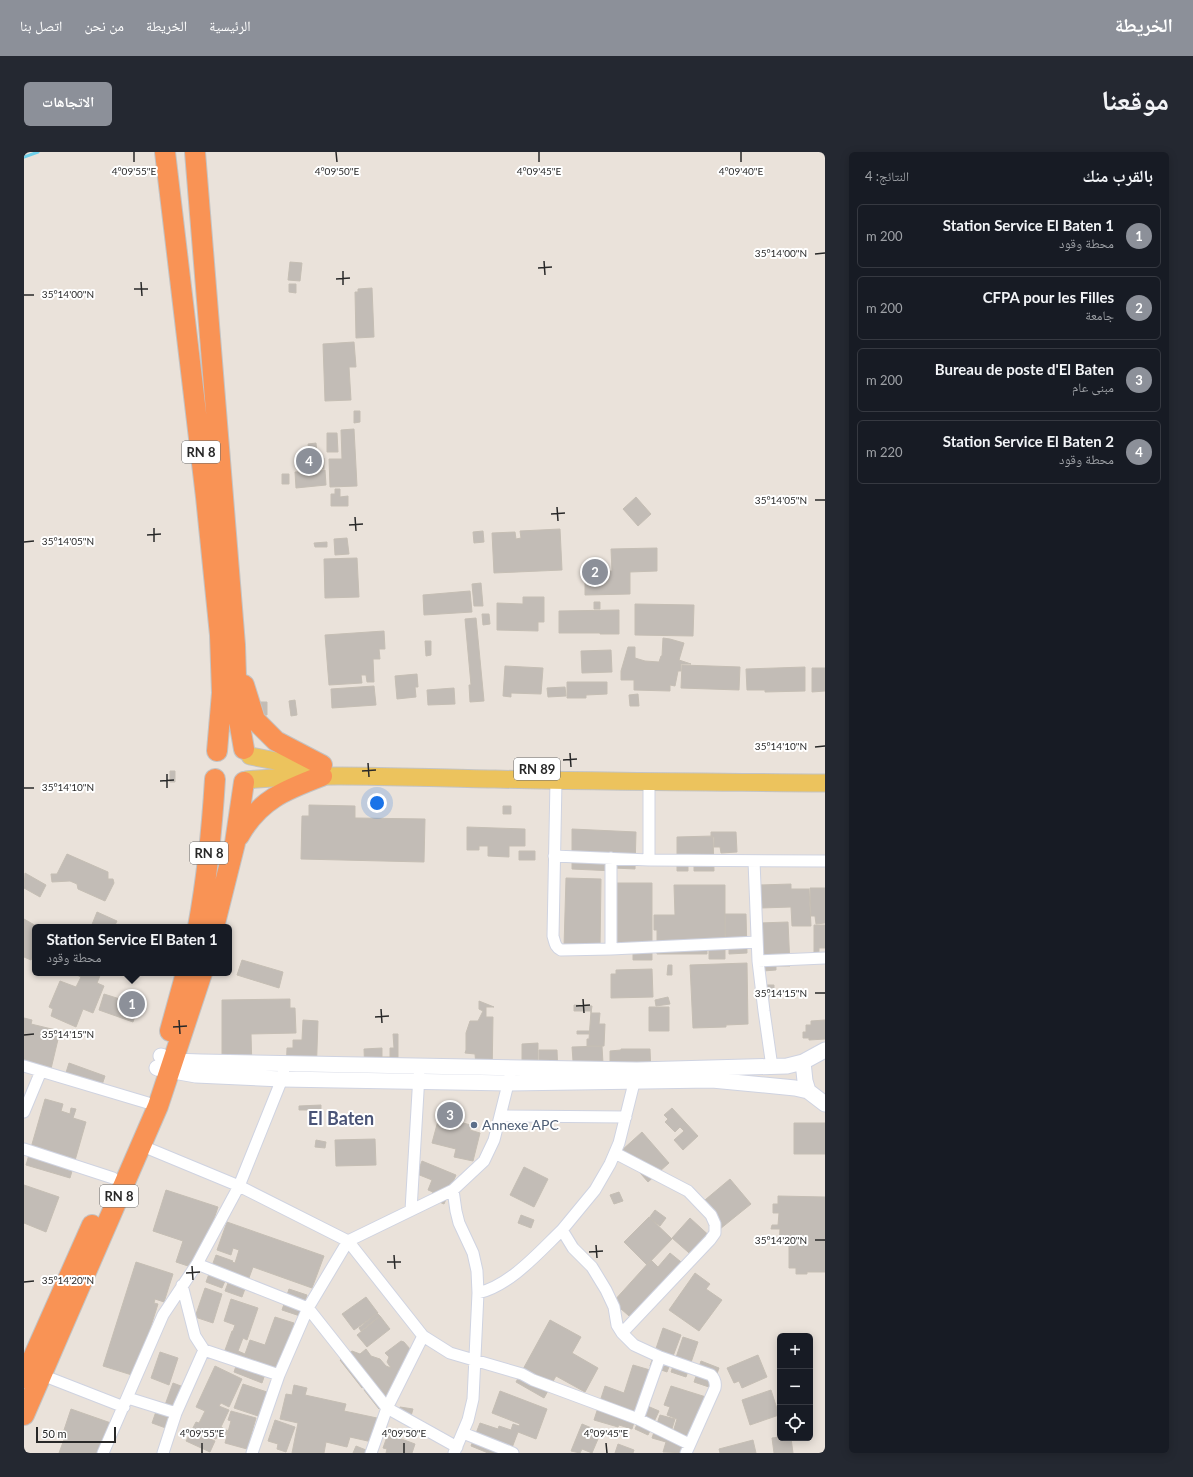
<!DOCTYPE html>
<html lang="ar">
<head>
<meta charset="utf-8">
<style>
  :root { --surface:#171b24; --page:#242831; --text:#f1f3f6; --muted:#9ea1a6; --line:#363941; --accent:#8c9099 }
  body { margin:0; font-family:Lato,"Noto Naskh Arabic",sans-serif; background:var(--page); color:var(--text); direction:rtl }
  .controls { position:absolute; right:12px; bottom:12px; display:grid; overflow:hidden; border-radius:6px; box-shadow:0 2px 10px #0003 }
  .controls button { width:36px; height:36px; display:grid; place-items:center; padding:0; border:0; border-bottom:1px solid var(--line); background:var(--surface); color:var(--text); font:20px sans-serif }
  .scale { position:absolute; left:12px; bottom:10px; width:80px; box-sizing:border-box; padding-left:4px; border:2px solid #282828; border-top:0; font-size:11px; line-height:14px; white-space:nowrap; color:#282828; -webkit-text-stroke:3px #fff; paint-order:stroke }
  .you { position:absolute; left:353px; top:651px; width:14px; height:14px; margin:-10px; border:3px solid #fff; border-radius:50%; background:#1a73e8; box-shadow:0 0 0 6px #1a73e833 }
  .badge { display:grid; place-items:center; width:26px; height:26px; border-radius:50%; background:var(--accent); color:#fff; font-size:13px; font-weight:700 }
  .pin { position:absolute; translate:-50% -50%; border:2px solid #fff; box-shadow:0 1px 4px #0006 }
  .popup { position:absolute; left:8px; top:772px; width:200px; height:52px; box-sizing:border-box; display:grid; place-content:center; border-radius:6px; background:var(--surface); filter:drop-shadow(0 1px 3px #0005); font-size:13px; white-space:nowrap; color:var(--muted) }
  .popup b { font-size:15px; color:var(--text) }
  .popup::after { content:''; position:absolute; left:50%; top:100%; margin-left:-8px; border:8px solid transparent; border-top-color:var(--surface) }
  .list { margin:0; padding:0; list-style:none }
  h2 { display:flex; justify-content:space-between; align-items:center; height:52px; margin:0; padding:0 16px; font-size:17px }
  h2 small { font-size:13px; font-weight:400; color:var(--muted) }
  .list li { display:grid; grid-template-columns:26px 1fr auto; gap:12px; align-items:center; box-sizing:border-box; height:64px; margin:0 8px 8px; padding:0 8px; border:1px solid var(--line); border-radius:6px }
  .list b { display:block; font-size:15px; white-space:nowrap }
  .list p { margin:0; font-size:13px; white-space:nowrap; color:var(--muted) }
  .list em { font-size:13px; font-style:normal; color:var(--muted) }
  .icon { flex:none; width:22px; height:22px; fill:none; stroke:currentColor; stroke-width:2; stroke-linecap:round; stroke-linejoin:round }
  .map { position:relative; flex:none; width:801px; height:1301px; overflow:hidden; direction:ltr; border-radius:6px }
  header { display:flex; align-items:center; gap:24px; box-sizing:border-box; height:56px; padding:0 20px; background:var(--accent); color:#fff }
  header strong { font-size:19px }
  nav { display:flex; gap:22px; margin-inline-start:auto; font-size:14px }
  .intro { display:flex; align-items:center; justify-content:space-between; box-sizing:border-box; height:96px; padding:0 24px }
  h1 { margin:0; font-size:28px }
  .button { padding:10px 18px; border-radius:6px; background:var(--accent); color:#fff; font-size:14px; font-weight:700 }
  main { display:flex; gap:24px; padding:0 24px }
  aside { flex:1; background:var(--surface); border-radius:6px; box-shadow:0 2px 10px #0003 }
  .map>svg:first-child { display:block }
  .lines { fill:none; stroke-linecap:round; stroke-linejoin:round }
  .stream { stroke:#6ed0ea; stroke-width:3 }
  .building { fill:#c2bcb6; stroke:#c5beb4 }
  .street-casing { stroke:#cfd3e1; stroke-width:13 }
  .secondary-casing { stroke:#cfd3e1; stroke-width:17 }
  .primary-casing { stroke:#c3c3c3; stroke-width:19 }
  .highway-casing { stroke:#c3c3c3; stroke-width:22 }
  .street { stroke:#fff; stroke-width:11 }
  .secondary { stroke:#fff; stroke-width:15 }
  .primary { stroke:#ecc35d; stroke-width:17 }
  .highway { stroke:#f99355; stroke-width:20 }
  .ticks { fill:none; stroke:#282828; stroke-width:1.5 }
  .service-dot { fill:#5c6f8a; stroke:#fff; stroke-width:1.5 }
  .labels { text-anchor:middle; stroke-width:4; stroke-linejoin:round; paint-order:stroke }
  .shield { fill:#fff; stroke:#686868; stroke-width:1 }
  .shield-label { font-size:13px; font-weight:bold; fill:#282828 }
  .service-label { font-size:14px; fill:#4e5e75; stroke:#fff; text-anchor:start }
  .district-label { font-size:18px; font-weight:bold; fill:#4a5477; stroke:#fff }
  .ticks-label { font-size:10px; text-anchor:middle; fill:#282828; stroke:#fff; stroke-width:4; stroke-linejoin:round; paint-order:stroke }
</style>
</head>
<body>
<header>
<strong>الخريطة</strong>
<nav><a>الرئيسية</a><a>الخريطة</a><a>من نحن</a><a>اتصل بنا</a></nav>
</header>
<div class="intro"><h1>موقعنا</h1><a class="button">الاتجاهات</a></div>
<main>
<aside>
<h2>بالقرب منك<small>النتائج: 4</small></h2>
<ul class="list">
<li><span class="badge">1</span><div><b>Station Service El Baten 1</b><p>محطة وقود</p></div><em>200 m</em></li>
<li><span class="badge">2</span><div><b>CFPA pour les Filles</b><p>جامعة</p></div><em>200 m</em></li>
<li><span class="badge">3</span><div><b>Bureau de poste d'El Baten</b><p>مبنى عام</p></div><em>200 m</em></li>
<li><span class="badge">4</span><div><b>Station Service El Baten 2</b><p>محطة وقود</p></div><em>220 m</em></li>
</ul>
</aside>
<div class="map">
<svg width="801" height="1301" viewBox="0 0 801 1301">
  <rect width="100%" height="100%" fill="#eae2da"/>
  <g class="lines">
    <path class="stream" d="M0,5L14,0"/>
  </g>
  <path class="building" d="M266,110L278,111L276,129L264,128Z
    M265,132H272V141L265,140Z
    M348,136L350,185L332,186L331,140H334V137Z
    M330,190L332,215H325L327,248L301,249L299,192Z
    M330,259H336V270L330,271Z
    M330,277L333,334L306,335L305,307H318L317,278Z
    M303,281H313L314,300H303Z
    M292,291L293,303L286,304L284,292Z
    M300,306V317H289L288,307Z
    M301,318L302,333L272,336L271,320Z
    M258,322H265V332H258Z
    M311,337H316V345L324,344V354H307V342H311Z
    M612,345L627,362L614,374L599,357Z
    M536,377L538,418L470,421L468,381L491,380L492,387L497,386L496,379Z
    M459,379L460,390L450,391L449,380Z
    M323,386L325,402L311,403L310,387Z
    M303,390V395H291L290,391Z
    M633,396V419L606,420V442L561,443V420L588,419L587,397Z
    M333,406L335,445L301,446L300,407Z
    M457,431L459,454H450L448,432Z
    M446,439L448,460L400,463L399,443Z
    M499,445H520V470H514V479L473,478V451L499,452Z
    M570,450H576V457H570Z
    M611,452L670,453L669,484L611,483Z
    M595,458V482H576V481H535V459Z
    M458,462H465L466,472L459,473Z
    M452,466L460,549L446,550L445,533H447L441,467Z
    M360,479L361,497H355L356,507H349L350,530H343L342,523H337L338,531L305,533L301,483Z
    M639,486L646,487L660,491L655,508L667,512H657V519H654L651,534L646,533V539L610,538V528H597V519L604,495H611V506L621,509L635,510L637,504H638Z
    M401,489H407V503L402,504Z
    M587,498L588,520L558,521L557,499Z
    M658,513L716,515L715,538L657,536Z
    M481,514L519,516L517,542L487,541V545L479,544Z
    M781,515V539L741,540V538H723L722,517Z
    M788,516H801V539L788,540Z
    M393,522L394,535H391L392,545L373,547L371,524Z
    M543,530H583V542L562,543V546H543Z
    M350,534L352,553L308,556L307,537Z
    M541,535L542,544L524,545L523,536Z
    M430,536L431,552L404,553L403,538Z
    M614,542L615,554H606L605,543Z
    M271,548L273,563L267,564L265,549Z
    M234,550H243V563H234Z
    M146,619H151V630H146Z
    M285,653L331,654V666L401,667L400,710L277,707L278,664H285Z
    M479,654H487V662H479Z
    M443,675L501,677V694H485V705L464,704V694H455V698H443Z
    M548,677L612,680L611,717L590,716V719L548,717Z
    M687,680H712L713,700L697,701L696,695H690V685H687Z
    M689,684L690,719H670V707H664V719H653V685Z
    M495,699H511V708H495Z
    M43,702L84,720V727H89L90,731L81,749L54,737L53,732L46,729L28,730L27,722H33Z
    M1,721L22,733L16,745L0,736Z
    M542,726L577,727L576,796L540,795Z
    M593,731H628V808H609V795H593Z
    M767,732V737H785L787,774H768L767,755L737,756L736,733Z
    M650,733H701V807H685V793H683V802H633V778H630V763H651Z
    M786,736H801V771L792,772L791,764H787Z
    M73,760L93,769L90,775H67Z
    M701,762H722L723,801L705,802V795H702Z
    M0,767L14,775H11V801L7,808L0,805Z
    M764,770L766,814H752V818L739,819L735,771Z
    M790,773H801V796H795V802H790Z
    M218,808L259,820L255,836L213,823Z
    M723,811L724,872L702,873V875L669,876L666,813Z
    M644,813H648V823H643Z
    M628,817L629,845L587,846V822H592V818Z
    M54,821H77L73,831L80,834L69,861L59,857L52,875L27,864L29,857L25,855L36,829L52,835L57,825L53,823Z
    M740,833H750V845H740Z
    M80,842L115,853L109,870L75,858Z
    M644,845L646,852L632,854L631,848Z
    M266,847V856H271L272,881L227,882L228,917L198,918V848Z
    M455,849L470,855H462V865H469L468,926H453L451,902L441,901L442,898V881L446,869H454L459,859L455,857Z
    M550,853L568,854L567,861H576L575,872H581L580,894H563V887H565L567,859H550Z
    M625,855H645V879H625Z
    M0,866L8,868L7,872L36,879L26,921L0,914Z
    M279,868L294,869L292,925L262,922L263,896H269V888H278Z
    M801,868V887L785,888V886H779V880H782V873H787V869Z
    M553,879H565V882H553Z
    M369,882H374V922L341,923L340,897L358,896V905H366V896H370Z
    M514,891V932H498V892Z
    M578,894L580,929L550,923L548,895Z
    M597,897H626L627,922H586V899L597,898Z
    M515,898H533L534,923H515Z
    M45,911L81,924L76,939L40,927Z
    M21,947L39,952L37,959L46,962L47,956L52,957L49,966L62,970L46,1026L2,1013Z
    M297,953V958H275V954Z
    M648,956L674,984L659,998L650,988L660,979L656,975L651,980L641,970L644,967L640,963Z
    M415,965L447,973L446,978L456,981L449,1009L430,1005L432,997L408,991Z
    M770,971H801V1002H770Z
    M618,980L645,1011L624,1030L597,999Z
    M351,987L352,1013L312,1014L311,988Z
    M292,988L302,990L301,996L291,995Z
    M398,1009L432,1023L420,1052L406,1046L409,1040L404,1038L408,1028L393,1022Z
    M500,1015L524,1027L510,1055L486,1043Z
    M706,1027L727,1052L696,1077L675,1053Z
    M0,1033L35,1045L22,1080L0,1071Z
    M142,1038L194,1055L173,1117L152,1110L159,1089L129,1079Z
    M595,1040L599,1049L590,1052L586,1043Z
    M754,1044L801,1045V1120H783V1122H772V1116H765V1092H755L756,1077H747L748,1073H754L755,1061H749V1052H754Z
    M631,1058L642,1066L636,1074L625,1066Z
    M497,1063L510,1068L507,1076L494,1071Z
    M625,1065L648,1087L623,1113L600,1090Z
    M666,1066L690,1088L672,1107L648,1086Z
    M203,1070L300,1104L288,1136L229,1115L218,1145L201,1139L204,1131L201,1129L198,1136L182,1130L192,1103L209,1109L208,1110L211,1111L215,1098L209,1096L207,1103L193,1098Z
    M646,1101L662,1114L612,1170L589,1150L627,1108L634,1115Z
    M112,1110L149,1122L140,1150L131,1147L130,1151L134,1152L111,1224L79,1214Z
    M671,1121L686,1132L682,1137L698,1148L675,1179L645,1158Z
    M181,1136L198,1142L189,1171L171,1165Z
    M265,1137L283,1143L276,1164L258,1158Z
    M342,1145L354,1161L330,1178L318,1162Z
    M207,1147L234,1156L223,1188L219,1186L214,1199L221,1202L226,1188L241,1193L251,1165L270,1171L251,1226L241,1222L238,1231L210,1220L212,1214L197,1209L208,1179H209L211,1173L200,1169Z
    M353,1161L356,1164L337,1179L335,1176Z
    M356,1164L366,1177L343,1195L333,1183Z
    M526,1168L557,1185L548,1201L574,1216L561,1240L532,1224L520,1246L492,1230Z
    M639,1176L657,1183L643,1220L626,1214Z
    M659,1185L674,1190L662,1225L647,1220Z
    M377,1189L380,1190L386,1197L379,1215L374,1219L362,1252L355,1257L340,1238L343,1232L338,1236L316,1208L328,1199L336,1202L342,1197L347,1204L356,1207L362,1214L367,1216L363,1210L365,1205L361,1201Z
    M136,1200L154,1206L145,1233L127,1226Z
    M734,1203L743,1225L718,1236L715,1229L710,1231L703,1216Z
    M677,1209L695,1216L688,1236L670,1230Z
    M609,1213L626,1218L608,1277L595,1273L594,1275L570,1268L581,1234L600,1241Z
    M191,1214L218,1227L205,1255L197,1251L195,1254L205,1258L197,1275L204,1279L201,1285L195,1282L192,1287L185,1284L184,1286L191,1289L186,1300L162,1289L172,1270L175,1271L181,1259L172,1255Z
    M149,1231L165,1237L150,1279L128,1271L135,1251L141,1253Z
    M219,1232L243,1240L234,1264L210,1256Z
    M270,1233L283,1236L281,1243L322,1252L320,1259L353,1266L348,1290L326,1285L323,1295L302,1290L300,1301H268L274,1271L256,1267L262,1242L268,1243Z
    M647,1234L682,1245L664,1301L639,1300L642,1290L628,1286L636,1263L651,1267L647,1280H649L653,1267L643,1263L646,1255L640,1253Z
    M747,1238L755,1263L726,1273L718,1248Z
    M476,1239L523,1257L512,1287L494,1280L486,1301H464L447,1294L456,1271L474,1277L475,1274L487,1278L489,1272L495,1274L496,1272L468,1261Z
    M621,1253L635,1259L624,1283L611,1277Z
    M376,1255L389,1257L387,1264L374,1261Z
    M47,1257L87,1271L77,1301H35L42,1282L39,1281Z
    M207,1259L232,1266L223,1297L201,1291L207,1269L204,1268Z
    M251,1268L271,1275L262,1300L253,1297L254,1292L244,1289Z
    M558,1272L577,1280L568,1301L558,1297L556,1301L547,1299Z
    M364,1282L391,1292L388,1301H362L363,1297L359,1296Z
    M756,1285V1286H767L769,1301H750L748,1286Z
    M729,1288L732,1301H696L695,1297Z
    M594,1292L610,1298L609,1301H591Z
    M332,1294L342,1298L341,1301H329Z"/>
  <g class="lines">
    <g class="street-casing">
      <path id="street" d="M532,629L529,784C531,791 531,795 537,798L587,797
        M625,629V708
        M530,704L625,708L801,709
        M587,706V797L733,790
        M730,709L734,809L740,859L748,915
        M734,809L801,806
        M0,914L134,954
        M612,923L595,991L586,1012L571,1038L538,1078L549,1096L568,1115L582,1138L590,1155L593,1173L598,1181L610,1193L636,1205L687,1223C691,1227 692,1231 691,1236L662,1301
        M0,960L17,919
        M476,964L602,965
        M116,993L215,1034L324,1089L429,1038L460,1009L470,988L486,924
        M0,997L89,1026
        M591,1001L664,1039L687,1063L691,1072V1081L686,1088L598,1181
        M429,1038L432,1059L435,1071L449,1101L453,1119L454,1141
        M387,1058L395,923
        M173,1112L284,1156L363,1256L433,1295
        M180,1198L255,1223
        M18,1223L100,1255
        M104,1246L152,1261
        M614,1267L636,1205
        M439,1281L489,1301
        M79,1301L139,1163L173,1112L215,1034L258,927L261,911
        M139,1301L152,1261L180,1198L171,1184L158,1133
        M228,1301L255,1223L284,1156L324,1089L399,1184L426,1201L498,1222L509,1228L614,1267L665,1292
        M347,1301L363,1256L399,1184
        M430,1301L444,1268L449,1247L454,1141C487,1133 515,1100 538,1078"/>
    </g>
    <g class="secondary-casing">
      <path id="secondary" d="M137,904L149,909L177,910L613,918L763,914L779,910L801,898
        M779,910L781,929L784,939
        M133,916L172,923L258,927L485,931L688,928L771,936L784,939L801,952"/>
    </g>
    <g class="primary-casing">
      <path id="primary" d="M226,604L257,610L297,613
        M222,628C305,620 388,626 471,627C581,630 691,630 801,631"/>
    </g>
    <g class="highway-casing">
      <path id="highway" d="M141,0L182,345L196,483L198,541L193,599
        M171,0L211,493L213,557L220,597
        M220,533L231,568L252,589L298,613
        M215,684C235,648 261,638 298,624
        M174,775C183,726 188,677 191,627
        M190,775L211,691L220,630
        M146,879L162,821
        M0,1226L68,1073
        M0,1263L134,954L178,821"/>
    </g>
    <use href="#street" class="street"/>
    <use href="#secondary" class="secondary"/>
    <use href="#primary" class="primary"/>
    <use href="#highway" class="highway"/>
  </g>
  <path class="ticks" d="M110,0V10M312,0L313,10M515,0V10M717,0V10M791,102L801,101M520,109L521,123M514,116L528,115M319,119V133M312,127L326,126M117,130L118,144M110,137H124M0,143H10M791,348H801M533,355L534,369M527,362L541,361M331,365L332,379M325,373L339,372M130,376V390M123,383L137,382M0,390L10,389M791,595L801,594M546,601L547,615M539,608L553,607M344,611L345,625M338,619L352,618M143,622V636M136,629L150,628M0,636H10M791,841H801M559,847L560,861M552,854L566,853M357,857L358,871M351,865L365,864M155,868L156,882M149,875L163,874M0,883L10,882M791,1088H801M572,1093L573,1106M565,1100L579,1099M370,1103L371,1117M363,1110H377M168,1114L169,1128M162,1121L176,1120M0,1130L10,1129M178,1291V1301M380,1291V1301M582,1291L583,1301"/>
  <circle class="service-dot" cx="450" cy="973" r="4"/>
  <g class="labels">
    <g class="shield">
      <rect x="158" y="289" width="38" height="22" rx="3"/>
      <rect x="490" y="606" width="46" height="22" rx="3"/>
      <rect x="166" y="690" width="38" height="22" rx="3"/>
      <rect x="76" y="1033" width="38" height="22" rx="3"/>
    </g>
    <g class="shield-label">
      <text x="177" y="305">RN 8</text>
      <text x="513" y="622">RN 89</text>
      <text x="185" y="706">RN 8</text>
      <text x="95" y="1049">RN 8</text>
    </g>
    <g class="service-label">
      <text x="458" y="978">Annexe APC</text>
    </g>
    <g class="district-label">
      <text x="317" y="973">El Baten</text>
    </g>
  </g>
  <g class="ticks-label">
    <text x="110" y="23">4°09'55"E</text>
    <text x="313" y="23">4°09'50"E</text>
    <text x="515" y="23">4°09'45"E</text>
    <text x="717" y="23">4°09'40"E</text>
    <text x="757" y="105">35°14'00"N</text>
    <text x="44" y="146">35°14'00"N</text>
    <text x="757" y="352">35°14'05"N</text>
    <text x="44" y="393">35°14'05"N</text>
    <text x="757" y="598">35°14'10"N</text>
    <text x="44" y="639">35°14'10"N</text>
    <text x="757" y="845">35°14'15"N</text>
    <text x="44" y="886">35°14'15"N</text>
    <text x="757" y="1092">35°14'20"N</text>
    <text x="44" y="1132">35°14'20"N</text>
    <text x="178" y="1285">4°09'55"E</text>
    <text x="380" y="1285">4°09'50"E</text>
    <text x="582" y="1285">4°09'45"E</text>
  </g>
</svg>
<div class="controls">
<button>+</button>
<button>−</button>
<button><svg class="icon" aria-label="locate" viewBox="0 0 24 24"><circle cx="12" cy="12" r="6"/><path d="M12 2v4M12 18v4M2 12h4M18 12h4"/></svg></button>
</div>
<div class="scale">50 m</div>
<div class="you"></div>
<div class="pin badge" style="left:108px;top:852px">1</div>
<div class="popup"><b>Station Service El Baten 1</b>محطة وقود</div>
<div class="pin badge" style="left:571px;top:420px">2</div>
<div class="pin badge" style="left:426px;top:963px">3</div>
<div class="pin badge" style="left:285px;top:309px">4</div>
</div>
</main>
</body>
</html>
